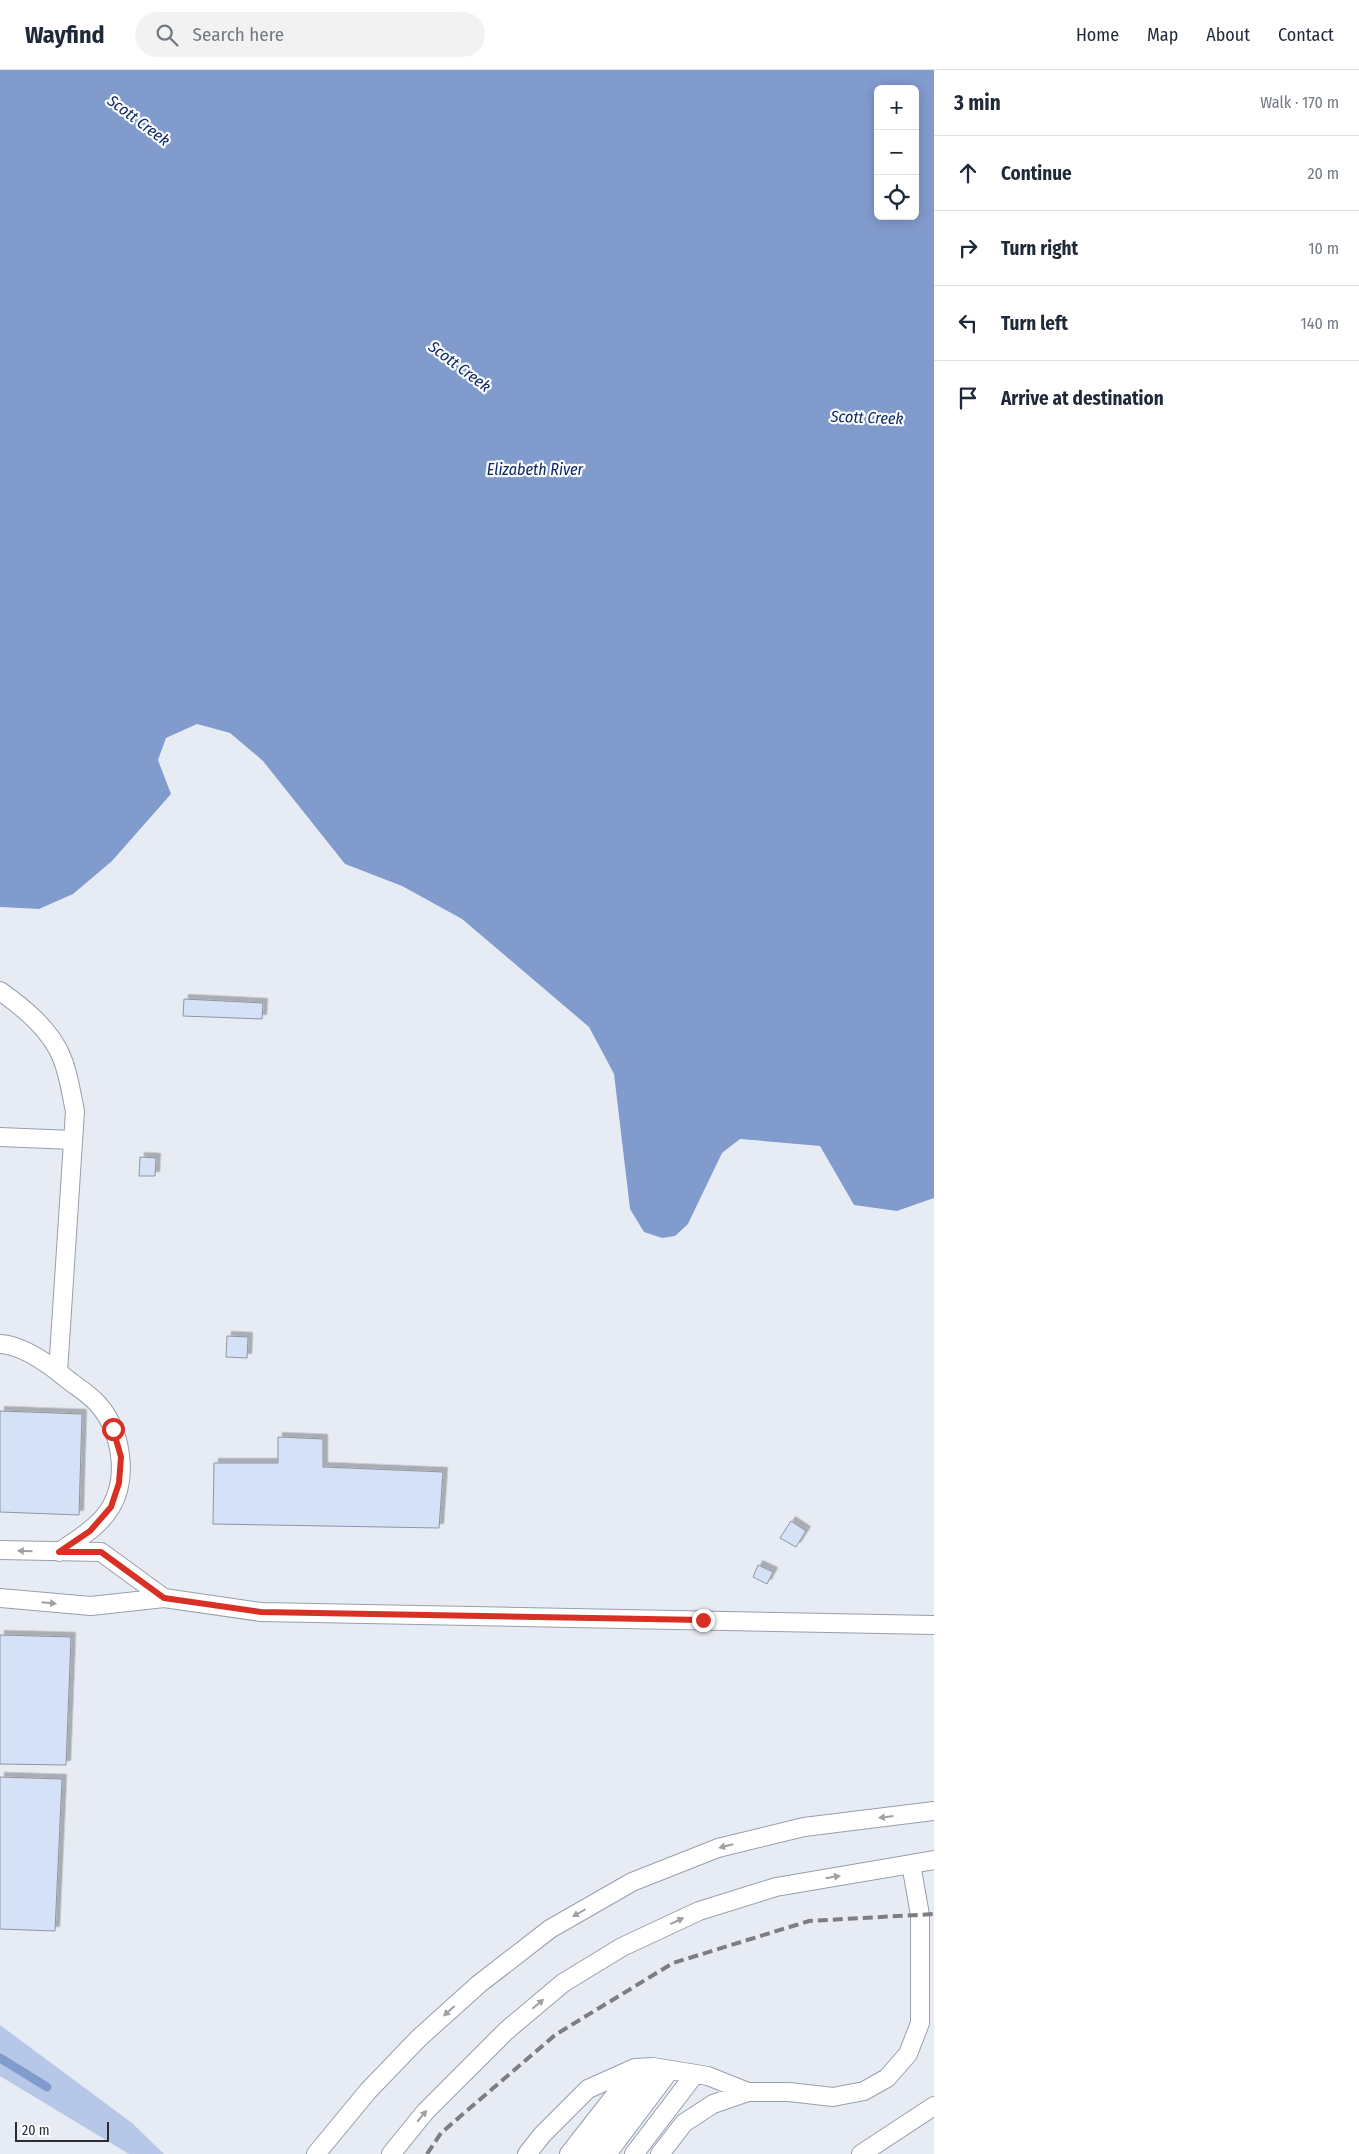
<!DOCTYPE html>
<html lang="en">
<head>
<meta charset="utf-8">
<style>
  :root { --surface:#fff; --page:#f2f2f3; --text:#1f2937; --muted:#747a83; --line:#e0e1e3 }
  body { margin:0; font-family:"Fira Sans Condensed",sans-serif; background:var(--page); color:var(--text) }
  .controls { position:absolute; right:15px; top:15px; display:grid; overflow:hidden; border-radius:8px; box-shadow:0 2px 12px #0003 }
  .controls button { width:45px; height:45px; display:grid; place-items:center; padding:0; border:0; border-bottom:1px solid var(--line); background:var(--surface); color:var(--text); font:25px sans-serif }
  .scale { position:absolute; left:15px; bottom:12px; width:94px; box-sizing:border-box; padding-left:5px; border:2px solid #2b2d33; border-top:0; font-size:14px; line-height:18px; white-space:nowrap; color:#2b2d33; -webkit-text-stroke:4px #f9fbfe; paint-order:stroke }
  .stop { position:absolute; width:15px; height:15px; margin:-11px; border:4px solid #d93025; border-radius:50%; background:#fff }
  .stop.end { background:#d93025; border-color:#fff; box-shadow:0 1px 5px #0008 }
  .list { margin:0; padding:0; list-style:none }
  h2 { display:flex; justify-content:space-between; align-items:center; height:65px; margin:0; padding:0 20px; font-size:21px }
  h2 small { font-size:16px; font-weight:400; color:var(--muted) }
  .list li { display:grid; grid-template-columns:32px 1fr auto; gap:15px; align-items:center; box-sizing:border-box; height:75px; padding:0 20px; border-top:1px solid var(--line) }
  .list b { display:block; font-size:19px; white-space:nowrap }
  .list em { font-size:16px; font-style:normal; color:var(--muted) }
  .icon { flex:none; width:28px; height:28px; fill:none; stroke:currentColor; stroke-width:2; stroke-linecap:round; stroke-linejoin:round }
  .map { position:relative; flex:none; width:934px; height:2084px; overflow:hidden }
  header { display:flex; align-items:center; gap:30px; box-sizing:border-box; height:70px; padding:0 25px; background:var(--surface); border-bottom:1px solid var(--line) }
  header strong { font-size:24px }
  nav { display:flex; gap:28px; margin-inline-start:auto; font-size:18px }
  .search { width:350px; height:45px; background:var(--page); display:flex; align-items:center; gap:12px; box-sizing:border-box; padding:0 18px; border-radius:28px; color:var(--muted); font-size:19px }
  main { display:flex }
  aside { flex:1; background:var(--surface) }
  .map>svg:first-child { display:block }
  .built { fill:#e7ecf4 }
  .green { fill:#b6c7e8 }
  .water { fill:#819bcd; fill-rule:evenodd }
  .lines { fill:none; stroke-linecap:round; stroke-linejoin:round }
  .stream { stroke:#819bcd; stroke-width:9 }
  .building { fill:#d5e1f6; stroke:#8e95a2; filter:url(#shadow) }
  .lane-casing { stroke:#979fac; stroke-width:20 }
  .lane { stroke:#fff; stroke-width:18 }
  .rail { stroke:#7c7e83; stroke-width:4; stroke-dasharray:10 5; stroke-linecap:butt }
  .oneway { fill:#a0a0a3 }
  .route { stroke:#d93025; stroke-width:6 }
  .labels { text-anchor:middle; stroke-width:4.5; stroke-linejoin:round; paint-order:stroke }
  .water-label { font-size:16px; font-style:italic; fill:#0c2762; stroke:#f9fbfe }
</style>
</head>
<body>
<header>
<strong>Wayfind</strong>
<div class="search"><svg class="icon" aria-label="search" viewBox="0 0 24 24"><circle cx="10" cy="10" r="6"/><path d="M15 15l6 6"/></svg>Search here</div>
<nav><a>Home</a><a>Map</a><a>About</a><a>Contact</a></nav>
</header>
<main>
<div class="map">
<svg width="934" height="2084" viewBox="0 0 934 2084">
  <defs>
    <filter id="shadow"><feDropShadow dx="4.5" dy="-4.5" stdDeviation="0" flood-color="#0004"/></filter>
  </defs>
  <rect width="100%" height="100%" fill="#f9fbfe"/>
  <path class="built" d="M197,654L230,663L263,691L345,794L402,816L462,849L589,957L614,1004L630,1139L662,1168L675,1166L688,1154L722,1083L739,1069L820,1076L854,1135L897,1141L934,1128V2084H0V837L39,839L171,724L158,690L166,668Z"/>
  <path class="green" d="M0,1955L132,2053L164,2084H129L0,2006Z"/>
  <path class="water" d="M0,0H934V1128L897,1141L854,1135L820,1076L740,1069L722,1083L688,1154L675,1166L662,1168L644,1162L630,1139L614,1004L589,957L462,849L402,816L345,794L263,691L230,663L197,654L166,668L158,690L171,724L112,791L73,824L39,839L0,837ZM878,19H915V146H878Z"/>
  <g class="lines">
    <path class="stream" d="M0,1988L47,2017"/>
  </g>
  <path class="building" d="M184,929L263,933L262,949L183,946Z
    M140,1087L156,1088L155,1106H139Z
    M227,1266L248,1267L247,1288L226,1287Z
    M0,1341L82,1344L79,1445L0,1442Z
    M278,1367L323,1369V1397L443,1402L439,1458L213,1454L214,1393H278Z
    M791,1451L806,1461L796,1477L780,1468Z
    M758,1495L773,1502L767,1514L753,1507Z
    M0,1565L71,1567L66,1695L0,1694Z
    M0,1707L62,1709L55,1861L0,1859Z"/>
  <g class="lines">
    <g class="lane-casing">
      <path id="lane" d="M0,921C24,938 51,960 62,988C69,1005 71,1023 75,1041L58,1302
        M0,1067L73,1070
        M0,1274C22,1275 50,1295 67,1309C77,1317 89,1324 97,1333C121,1359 129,1406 111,1437C99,1457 78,1469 59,1482
        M0,1480L101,1482L164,1528
        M0,1528L91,1536L164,1528L261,1542L934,1555
        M316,2084L368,2021L419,1968L479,1914L550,1859L632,1812L718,1778L804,1757L934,1741
        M391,2084L425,2042L506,1961L563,1913L622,1877L699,1841L776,1817L934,1790
        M527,2084L542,2065L588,2019L635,1998L653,1997L708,2006L748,2022
        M569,2084L634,2001
        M587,2084L653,1997
        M607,2084L670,2000
        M634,2084L695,2004
        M660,2084L684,2053L713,2034L748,2022H789L833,2027L864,2021L887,2008L908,1984L920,1953V1845L911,1794
        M861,2084L934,2036"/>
    </g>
    <use href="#lane" class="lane"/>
    <path class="rail" d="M427,2084L441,2063L555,1965L673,1893L809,1851L934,1844"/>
  </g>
  <defs><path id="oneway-solid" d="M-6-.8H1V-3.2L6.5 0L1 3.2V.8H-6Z" transform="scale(1.25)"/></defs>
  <g class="oneway">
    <use href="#oneway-solid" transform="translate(25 1481) rotate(-179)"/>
    <use href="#oneway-solid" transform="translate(49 1533) rotate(5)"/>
    <use href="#oneway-solid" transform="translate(886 1747) rotate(173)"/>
    <use href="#oneway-solid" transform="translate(726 1776) rotate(166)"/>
    <use href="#oneway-solid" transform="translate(833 1807) rotate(-9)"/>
    <use href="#oneway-solid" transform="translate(579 1843) rotate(150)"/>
    <use href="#oneway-solid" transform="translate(677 1851) rotate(-25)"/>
    <use href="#oneway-solid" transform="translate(538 1934) rotate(-40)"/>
    <use href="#oneway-solid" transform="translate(449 1941) rotate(138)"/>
    <use href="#oneway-solid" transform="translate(422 2046) rotate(-50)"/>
  </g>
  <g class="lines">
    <path class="route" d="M113,1359L121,1387L119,1413L111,1437L90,1461L59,1482H101L164,1528L261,1542L703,1550"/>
  </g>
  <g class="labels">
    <g class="water-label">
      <text transform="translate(139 50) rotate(37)" y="6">Scott Creek</text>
      <text transform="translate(460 296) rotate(37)" y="6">Scott Creek</text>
      <text transform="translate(867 347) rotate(2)" y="6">Scott Creek</text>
      <text x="535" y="405">Elizabeth River</text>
    </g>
  </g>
</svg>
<div class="controls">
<button>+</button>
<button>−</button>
<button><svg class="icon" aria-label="locate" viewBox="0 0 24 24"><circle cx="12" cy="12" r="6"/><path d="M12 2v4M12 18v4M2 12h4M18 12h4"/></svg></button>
</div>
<div class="scale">20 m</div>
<div class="stop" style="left:113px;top:1359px"></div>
<div class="stop end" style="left:703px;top:1550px"></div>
</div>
<aside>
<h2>3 min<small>Walk · 170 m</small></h2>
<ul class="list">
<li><svg class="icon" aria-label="ahead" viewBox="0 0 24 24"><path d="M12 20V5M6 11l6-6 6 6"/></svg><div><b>Continue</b></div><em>20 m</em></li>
<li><svg class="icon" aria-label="right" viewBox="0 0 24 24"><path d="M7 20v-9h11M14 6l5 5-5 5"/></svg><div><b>Turn right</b></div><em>10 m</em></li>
<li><svg class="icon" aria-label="left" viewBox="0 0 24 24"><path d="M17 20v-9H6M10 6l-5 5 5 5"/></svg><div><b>Turn left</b></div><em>140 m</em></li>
<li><svg class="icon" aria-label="arrive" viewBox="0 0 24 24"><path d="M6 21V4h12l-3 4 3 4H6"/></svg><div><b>Arrive at destination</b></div></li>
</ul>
</aside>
</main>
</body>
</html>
